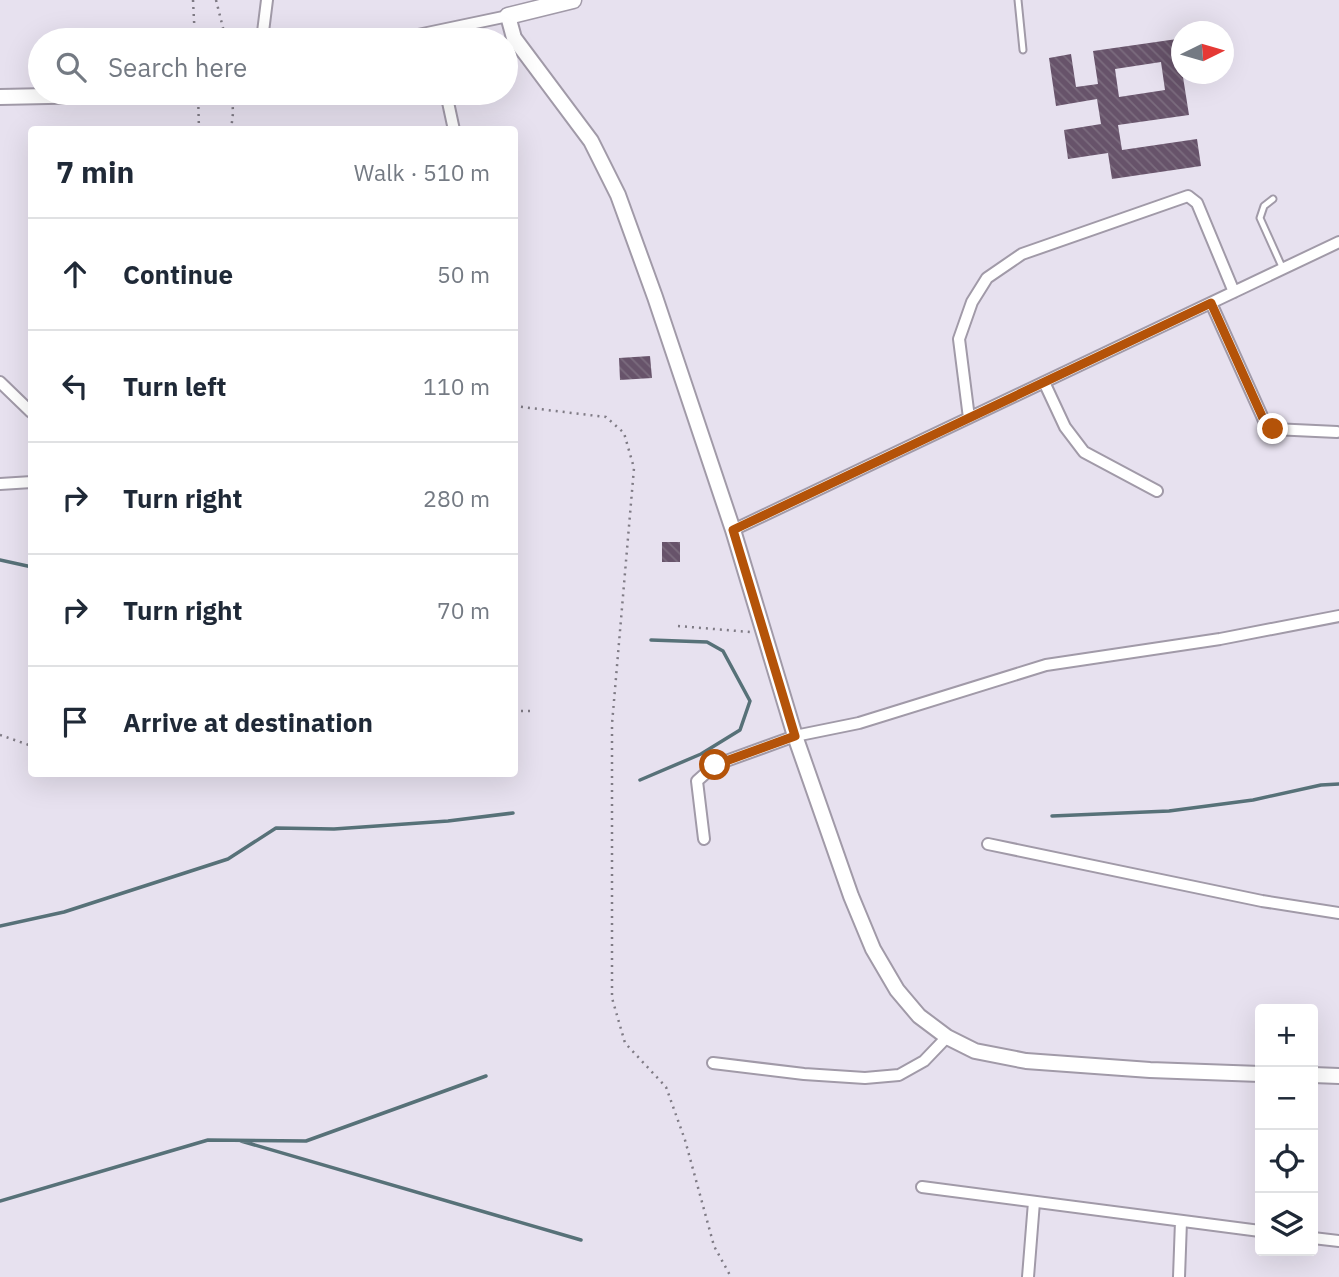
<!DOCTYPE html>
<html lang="en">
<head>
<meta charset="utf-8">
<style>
  :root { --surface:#fff; --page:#f6f6f7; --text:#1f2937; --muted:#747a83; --line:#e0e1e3 }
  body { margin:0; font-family:"IBM Plex Sans",sans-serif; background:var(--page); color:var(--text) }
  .controls { position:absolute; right:21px; bottom:21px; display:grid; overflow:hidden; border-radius:7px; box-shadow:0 7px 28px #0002 }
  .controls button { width:63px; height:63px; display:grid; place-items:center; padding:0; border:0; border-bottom:2px solid var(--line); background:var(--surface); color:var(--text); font:35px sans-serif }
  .compass { position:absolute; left:1171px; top:21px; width:63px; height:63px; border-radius:50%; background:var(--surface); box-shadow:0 7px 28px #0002; rotate:85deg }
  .stop { position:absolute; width:21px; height:21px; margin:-16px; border:5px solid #b45309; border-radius:50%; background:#fff }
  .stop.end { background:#b45309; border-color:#fff; box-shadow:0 2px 7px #0008 }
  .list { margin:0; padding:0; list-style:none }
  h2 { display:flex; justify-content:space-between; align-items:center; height:91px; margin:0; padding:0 28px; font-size:30px }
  h2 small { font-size:23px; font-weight:400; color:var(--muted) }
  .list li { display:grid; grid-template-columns:46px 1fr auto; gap:21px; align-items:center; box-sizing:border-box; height:112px; padding:0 28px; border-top:2px solid var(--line) }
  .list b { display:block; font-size:26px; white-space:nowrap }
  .list em { font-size:23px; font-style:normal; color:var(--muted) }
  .icon { flex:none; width:38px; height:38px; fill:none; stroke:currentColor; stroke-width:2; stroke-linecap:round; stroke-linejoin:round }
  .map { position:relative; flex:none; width:1339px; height:1277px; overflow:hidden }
  .search { position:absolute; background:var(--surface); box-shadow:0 7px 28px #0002; left:28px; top:28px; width:490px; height:77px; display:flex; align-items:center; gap:18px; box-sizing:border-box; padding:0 24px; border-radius:38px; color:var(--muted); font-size:26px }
  .panel { position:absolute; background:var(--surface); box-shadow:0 7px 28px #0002; left:28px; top:126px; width:490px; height:651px; border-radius:7px }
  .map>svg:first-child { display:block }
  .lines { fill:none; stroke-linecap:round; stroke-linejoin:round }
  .stream { stroke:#577178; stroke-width:3.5 }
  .building { fill:url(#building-back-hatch); fill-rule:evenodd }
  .lane-casing { stroke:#a19aa8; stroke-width:9 }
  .street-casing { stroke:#a19aa8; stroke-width:14 }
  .secondary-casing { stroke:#a19aa8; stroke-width:18 }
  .primary-casing { stroke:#a19aa8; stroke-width:19 }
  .path { stroke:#7f7b85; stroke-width:2.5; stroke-dasharray:2 5; stroke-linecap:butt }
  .lane { stroke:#fff; stroke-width:5 }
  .street { stroke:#fff; stroke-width:10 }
  .secondary { stroke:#fff; stroke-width:14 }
  .primary { stroke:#fff; stroke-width:16 }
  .route { stroke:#b45309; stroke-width:9 }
</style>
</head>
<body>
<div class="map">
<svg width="1339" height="1277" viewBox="0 0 1339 1277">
  <defs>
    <pattern id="building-back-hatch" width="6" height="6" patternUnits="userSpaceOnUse" patternTransform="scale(1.75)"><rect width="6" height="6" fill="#67536a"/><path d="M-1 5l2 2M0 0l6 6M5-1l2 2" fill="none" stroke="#7b6c7e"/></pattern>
  </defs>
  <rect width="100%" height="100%" fill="#e7e1ef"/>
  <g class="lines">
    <path class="stream" d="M0,560L32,567
      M514,628H516
      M640,780L701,754L740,730L750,701L723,651L707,642L651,640
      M1052,816L1169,811L1253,800L1321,785L1339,784
      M0,926L64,912L228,859L276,828L334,829L448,821L513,813
      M241,1141L581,1240
      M0,1201L208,1140L306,1141L486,1076"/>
  </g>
  <path class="building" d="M1177,39L1189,115L1118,125L1122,150L1197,139L1201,166L1112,179L1108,153L1068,159L1064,130L1101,124L1097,99L1056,106L1049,58L1071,54L1076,87L1098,84L1093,51ZM1161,62L1165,90L1119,97L1115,69Z
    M650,356L652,378L620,380L619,358Z
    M662,542H680V562H662Z"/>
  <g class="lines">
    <g class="lane-casing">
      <path id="lane" d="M1018,0L1023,50
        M1273,199L1264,206L1260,218L1283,269"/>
    </g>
    <g class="street-casing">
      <path id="street" d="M262,40L267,0
        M394,40L508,16
        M446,93L454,130
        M1211,303L1266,425L1273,429L1337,432
        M0,382L31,412
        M1044,382L1065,427L1084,452L1157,491
        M969,418L959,339L972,302L987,278L1022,254L1188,196L1197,203L1234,292
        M0,484L32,482
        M733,530L1339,242
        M704,839L697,781L715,765L795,736L859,723L1046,665L1220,639L1339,616
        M988,844L1262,901L1339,913
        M713,1063L804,1074L865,1078L899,1075L924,1061L947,1037
        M922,1187L1260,1231
        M1313,1238L1339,1241
        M1028,1277L1034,1202
        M1179,1277L1181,1221"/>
    </g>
    <g class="secondary-casing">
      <path id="secondary" d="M508,16L514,38L591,141L618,195L655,297L733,530L795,736L851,896L873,949L897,990L919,1016L947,1037L975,1051L1026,1061L1150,1070L1260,1074
        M0,97L96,95
        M1313,1075L1339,1076"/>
    </g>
    <g class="primary-casing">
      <path id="primary" d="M508,16L573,0"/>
    </g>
    <path class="path" d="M193,0L195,40
      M216,0L226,40
      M198,93L199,130
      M231,130L233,113L232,93
      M514,406L606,417L624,433L634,468L612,724V998L625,1043L666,1087L685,1140L714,1246L731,1277
      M678,626L750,632
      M514,711H534
      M0,735L32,746"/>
    <use href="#lane" class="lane"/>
    <use href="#street" class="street"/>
    <use href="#secondary" class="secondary"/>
    <use href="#primary" class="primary"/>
  </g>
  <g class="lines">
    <path class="route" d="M715,765L795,736L733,530L1211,303L1266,425L1273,429"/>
  </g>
</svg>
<div class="controls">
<button>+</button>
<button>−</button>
<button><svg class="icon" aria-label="locate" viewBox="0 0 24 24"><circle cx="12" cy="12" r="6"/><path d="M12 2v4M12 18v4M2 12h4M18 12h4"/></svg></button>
<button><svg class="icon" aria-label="layers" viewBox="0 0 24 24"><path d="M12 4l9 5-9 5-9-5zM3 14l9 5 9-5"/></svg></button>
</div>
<svg class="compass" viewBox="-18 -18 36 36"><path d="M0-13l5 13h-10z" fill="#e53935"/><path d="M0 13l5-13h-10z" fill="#747a83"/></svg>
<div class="stop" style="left:715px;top:765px"></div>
<div class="stop end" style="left:1273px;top:429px"></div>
<div class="search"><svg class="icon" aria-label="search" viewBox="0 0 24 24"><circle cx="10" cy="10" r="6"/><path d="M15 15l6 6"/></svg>Search here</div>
<section class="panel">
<h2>7 min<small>Walk · 510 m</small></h2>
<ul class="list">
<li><svg class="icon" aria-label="ahead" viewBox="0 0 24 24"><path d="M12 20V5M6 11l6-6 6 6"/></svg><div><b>Continue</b></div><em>50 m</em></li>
<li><svg class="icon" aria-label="left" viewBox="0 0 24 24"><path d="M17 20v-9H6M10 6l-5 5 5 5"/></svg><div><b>Turn left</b></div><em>110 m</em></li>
<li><svg class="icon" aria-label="right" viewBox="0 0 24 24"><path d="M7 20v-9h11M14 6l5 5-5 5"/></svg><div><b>Turn right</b></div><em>280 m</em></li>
<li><svg class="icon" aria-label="right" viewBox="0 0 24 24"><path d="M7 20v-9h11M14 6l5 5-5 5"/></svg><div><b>Turn right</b></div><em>70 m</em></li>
<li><svg class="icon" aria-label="arrive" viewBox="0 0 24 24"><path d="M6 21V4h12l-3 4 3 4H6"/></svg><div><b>Arrive at destination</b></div></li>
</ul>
</section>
</div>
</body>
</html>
